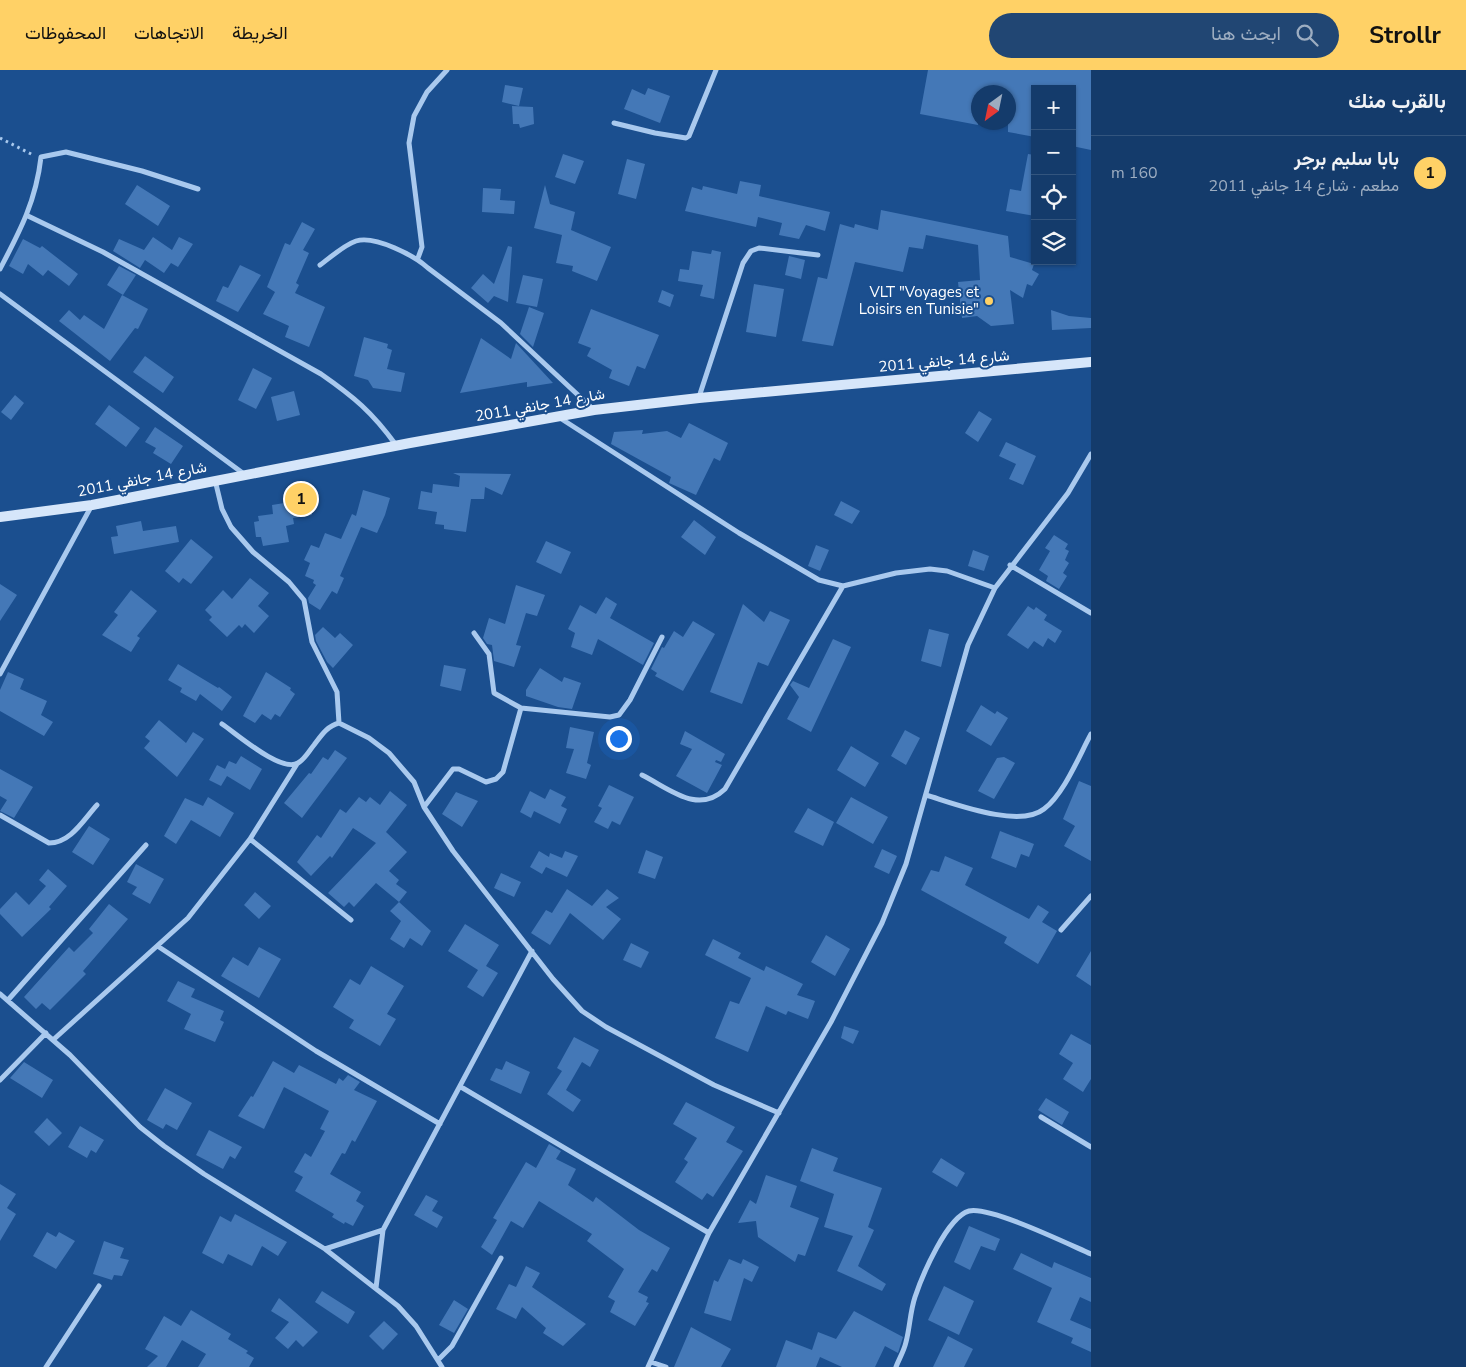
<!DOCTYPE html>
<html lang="ar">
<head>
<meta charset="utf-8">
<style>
  :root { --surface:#143b6b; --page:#214673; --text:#f1f3f6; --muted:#9dadc1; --line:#33557e; --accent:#ffd166 }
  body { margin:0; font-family:"Nunito Sans",Vazirmatn,sans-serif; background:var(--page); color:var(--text); direction:rtl }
  .controls { position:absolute; right:15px; top:15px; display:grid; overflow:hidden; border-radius:0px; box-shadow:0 1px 4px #0004 }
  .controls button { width:45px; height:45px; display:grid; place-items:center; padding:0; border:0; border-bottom:1px solid var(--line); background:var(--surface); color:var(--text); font:25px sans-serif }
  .compass { position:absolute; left:971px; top:15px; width:45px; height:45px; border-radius:50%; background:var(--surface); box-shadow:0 1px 4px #0004; rotate:213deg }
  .you { position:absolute; left:618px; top:668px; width:18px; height:18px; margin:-12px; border:4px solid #fff; border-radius:50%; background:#1a73e8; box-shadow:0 0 0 8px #1a73e833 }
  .badge { display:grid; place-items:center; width:32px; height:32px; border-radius:50%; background:var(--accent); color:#111; font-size:16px; font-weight:700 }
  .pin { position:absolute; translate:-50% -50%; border:2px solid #fff; box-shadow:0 1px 5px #0006 }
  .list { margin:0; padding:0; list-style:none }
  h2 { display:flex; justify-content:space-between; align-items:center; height:65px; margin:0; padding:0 20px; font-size:21px }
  h2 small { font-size:16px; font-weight:400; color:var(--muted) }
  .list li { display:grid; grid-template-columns:32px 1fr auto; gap:15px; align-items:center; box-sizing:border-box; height:75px; padding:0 20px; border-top:1px solid var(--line) }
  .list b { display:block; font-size:19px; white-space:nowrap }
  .list p { margin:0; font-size:16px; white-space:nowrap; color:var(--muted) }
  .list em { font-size:16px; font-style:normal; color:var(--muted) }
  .icon { flex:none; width:28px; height:28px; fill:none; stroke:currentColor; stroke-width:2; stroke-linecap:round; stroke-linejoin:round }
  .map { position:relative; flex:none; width:1091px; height:1297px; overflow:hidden; direction:ltr }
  header { display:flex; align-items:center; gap:30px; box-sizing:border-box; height:70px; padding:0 25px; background:var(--accent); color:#111 }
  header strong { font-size:24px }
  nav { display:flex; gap:28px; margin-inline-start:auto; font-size:18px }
  .search { width:350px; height:45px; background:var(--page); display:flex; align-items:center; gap:12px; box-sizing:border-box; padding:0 18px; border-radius:28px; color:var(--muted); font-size:19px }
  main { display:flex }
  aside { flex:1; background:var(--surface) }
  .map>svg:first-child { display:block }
  .building { fill:#4478b7 }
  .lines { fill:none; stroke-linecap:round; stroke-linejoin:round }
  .path { stroke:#a9c9ee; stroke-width:3; stroke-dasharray:2.5 4; stroke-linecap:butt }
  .minor { stroke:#a9c9ee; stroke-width:5 }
  .secondary { stroke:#d6e6fa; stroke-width:10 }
  .poi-dot { fill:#ffd166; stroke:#1b4f8f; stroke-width:2 }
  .labels { text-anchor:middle; stroke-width:4; stroke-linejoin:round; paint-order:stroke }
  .poi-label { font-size:15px; fill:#fff; stroke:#1b4f8f; text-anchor:end }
  .street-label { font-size:15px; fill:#fff; stroke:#1b4f8f }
</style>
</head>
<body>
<header>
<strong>Strollr</strong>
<div class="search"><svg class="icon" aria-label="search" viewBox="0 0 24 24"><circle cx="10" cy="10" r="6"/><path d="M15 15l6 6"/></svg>ابحث هنا</div>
<nav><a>الخريطة</a><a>الاتجاهات</a><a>المحفوظات</a></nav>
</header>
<main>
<aside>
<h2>بالقرب منك<small></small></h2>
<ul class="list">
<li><span class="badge">1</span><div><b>بابا سليم برجر</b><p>مطعم · شارع 14 جانفي 2011</p></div><em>160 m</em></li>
</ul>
</aside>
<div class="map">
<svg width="1091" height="1297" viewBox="0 0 1091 1297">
  <rect width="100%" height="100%" fill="#1b4f8f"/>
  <path class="building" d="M928,0H1091V80L1072,76V19H1035V67L1008,62V22H978V55L920,44Z
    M505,15L523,18L519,36L502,32Z
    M648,18L670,26L660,53L624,39L632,19L645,25Z
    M512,36L533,37L534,54L520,58L519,54H513Z
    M563,84L584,91L575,114L555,107Z
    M1028,84L1035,85V146L1006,141L1010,119L1021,121Z
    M627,89L645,94L636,129L618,124Z
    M740,111L761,115L759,126L830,142L825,161L806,155L799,169L779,165L782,153L758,147L756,157L685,141L692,117L702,120L703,116L737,124Z
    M137,115L170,136L158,156L125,134Z
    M545,115L550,134L575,142L571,160L611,177L597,211L572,201L573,196L556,193L562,165L534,158Z
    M483,118L501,119L500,130L515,131L514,144L482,142Z
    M881,140L1008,166L1010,187L1034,194L1032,200L1039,204L1032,216L1027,214L1023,228L1010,220L1014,254L991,256L977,246L962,248L958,212L980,210L978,175L926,165L923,179L909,177L903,202L855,192L833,276L802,271L818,207L827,209L840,154L854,158L855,154L878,160Z
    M302,152L315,159L303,180L309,183L296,213L299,215L295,223L325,237L309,277L285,267L289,256L263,244L275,222L267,217L285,173L290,175Z
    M153,167L172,180L179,167L193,174L178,197L171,193L164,203L145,190L140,198L113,181L119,169L144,180Z
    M23,169L40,178L42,176L78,204L69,216L48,200L43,206L28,194L23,204L9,196Z
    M508,176L512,177L508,232L494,226L488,233L471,218L483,204L494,214Z
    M712,180L721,182L714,229L700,226L703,215L678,211L680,199L689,200L692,181L711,184Z
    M789,186L805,190L801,209L785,205Z
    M240,195L261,205L238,242L216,231L223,216L228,218Z
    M119,196L136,205L123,225L107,215Z
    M523,205L543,209L537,237L516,233Z
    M754,214L784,219L776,267L746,262Z
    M662,220L674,225L670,237L658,232Z
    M122,225L148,239L138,259L135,258L110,291L59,251L69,240L80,250L84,245L104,259Z
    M529,237L544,243L533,277L520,264Z
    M591,239L659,265L645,299L637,296L629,316L609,308L612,300L587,286L591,278L578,273Z
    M1051,240L1069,246L1091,248V258L1052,260Z
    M364,267L388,274L387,278L392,280L387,299L405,303L401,322L373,318L368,310L354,306Z
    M481,268L511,289L516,273L553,313L527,317V312L460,323Z
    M145,286L174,307L163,323L133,302Z
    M253,298L272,308L256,339L238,330Z
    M294,321L300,345L277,351L271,327Z
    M15,325L24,333L11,350L1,342Z
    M109,335L140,358L126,377L95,354Z
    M979,341L992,349L978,372L965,363Z
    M689,353L728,373L720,391L714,388L696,425L669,413L671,407L611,374L614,362L643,360L642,364L667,361L681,368Z
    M155,357L183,376L171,394L153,383L156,378L145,372Z
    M1006,372L1036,386L1023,415L1009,409L1016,394L999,386Z
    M453,403L511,404L502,425L485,417L484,429H471L466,462L444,459V455L435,454L437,442L418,439L421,421L432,423L433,414L459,417L460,406Z
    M363,420L390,428L385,445L377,463L361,457L340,506L344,508L337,524L332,521L320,540L309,533L308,528L316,515L313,513L314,510L305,506L310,493L304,490L311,475L319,478L325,463L341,469L352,444L356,446Z
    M309,429L312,445L293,448L294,454L286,456L289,472L263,476L261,467H256L254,452L259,451L258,446L273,444L272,435Z
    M841,431L860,441L852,454L834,445Z
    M694,450L716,467L705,485L681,467Z
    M141,451L143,461L176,456L179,472L114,484L111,467L118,466L116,456Z
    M1054,465L1068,474L1065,479L1069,481L1065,490L1069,493L1063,503L1067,506L1059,519L1046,511L1048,506L1039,500L1050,481L1045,478Z
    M191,469L213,487L191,514L183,508L179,513L165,501Z
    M546,471L571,482L561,504L536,492Z
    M816,475L829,480L820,501L808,496Z
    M973,480L989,486L984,501L968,496Z
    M250,508L269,523L258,536L269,546L254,563L245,554L242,558L239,555L227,567L209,550L212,547L205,540L223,520L232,529Z
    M0,514L17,525L0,551Z
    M516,515L545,525L537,546L526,543L516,575L521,576L514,597L494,591L492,575L487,574L483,568L489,548L505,554Z
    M131,520L157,541L137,566L140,568L131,582L102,565L118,545L114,542Z
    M606,527L617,534L610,548L654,573L643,595L598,569L592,585L571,577L575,563L568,559L580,535L596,544Z
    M743,534L764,552L770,541L790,550L768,596L758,592L742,634L710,622Z
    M1028,536L1034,540L1036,537L1047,545L1044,550L1062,561L1055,573L1048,568L1043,577L1034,571L1028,579L1007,565Z
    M693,551L715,564L683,621L655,606L657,603L651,599L662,577L664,578L674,561L683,567Z
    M323,557L335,568L340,563L353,575L333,598L327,592L316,571L315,565Z
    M929,559L949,564L941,597L921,591Z
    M833,569L851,577L811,662L787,649L799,627L790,615L793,611L809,618Z
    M178,594L218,618L219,617L232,627L222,641L200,624L196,631L180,622L182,618L168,610Z
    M444,595L466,599L461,621L440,616Z
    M540,598L562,612L564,607L581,613L572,639L558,637L526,626V620Z
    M8,602L24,609L20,619L47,631L41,645L53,652L44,666L0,641V620Z
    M266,602L291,618L290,620L295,624L280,647L275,644L271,650L262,644L255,653L243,646Z
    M981,635L995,644L997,641L1008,648L991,676L966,661Z
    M159,650L186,673L193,662L204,669L177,707L144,678L150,671L145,667Z
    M570,657L594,662L587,693L591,695L586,709L566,703L574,679L566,678Z
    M905,660L920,668L906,695L891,686Z
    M685,661L725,684L721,692L716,690L715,692L722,695L707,723L676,706L692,679L680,674Z
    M851,676L879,693L865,717L837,700Z
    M335,680L347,688L302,748L284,733L309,703L311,704L323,687L328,690Z
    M241,686L262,699L250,720L227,706L221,716L209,710L217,695L225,699L229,691L236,694Z
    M1004,687L1015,693L994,729L978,721L997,688Z
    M0,699L33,717L14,748L0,741L7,730L0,726Z
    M1079,711L1091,716V791L1064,776L1075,756L1063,749Z
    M609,715L634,727L620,755L612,751L608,759L594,752L602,738L598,736Z
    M550,719L566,727L561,736L567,739L560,754L534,741L531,748L520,742L530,721L545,729Z
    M390,721L407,735L386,762L407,782L389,801L399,810L396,814L407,822L399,832L376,813L354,837L349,832L344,837L328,823L376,773L353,758L332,788L330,786L311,806L297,792L317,765L321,768L340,739L346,743L359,727L366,732L370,727L380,735Z
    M456,722L478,731L462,757L442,744Z
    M208,727L234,743L220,767L191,750L176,774L164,766L185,728L203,736Z
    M851,727L888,747L873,774L836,753Z
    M808,738L834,752L823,776L794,762Z
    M89,756L110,769L93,795L72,782Z
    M1000,761L1034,774L1029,787L1021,784L1016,798L991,788Z
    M882,779L897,786L889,804L874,797Z
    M646,780L663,787L655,809L638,803Z
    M539,781L549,787L550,783L562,788L565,781L578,786L567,807L546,797L542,804L530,797Z
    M945,786L973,798L965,815L1029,849L1038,835L1049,842L1042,852L1057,861L1038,894L1004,873L1007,867L921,820L931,800L939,802Z
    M136,794L164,809L150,834L132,824L137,817L127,812Z
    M48,799L67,816L49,837L51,839L22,867L0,844V839L16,822L29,835L46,816L39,810Z
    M501,803L521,812L514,827L494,818Z
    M567,819L592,836L607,819L619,828L606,837L621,849L603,870L570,843L550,875L531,863L546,840L552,843Z
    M255,822L271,836L259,849L244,835Z
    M399,832L431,861L422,876L410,868L404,878L390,869L401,851L390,841Z
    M109,834L128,849L83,901L86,904L50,940L42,933L36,939L24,927L69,877L74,882L93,863L89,859Z
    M465,854L499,875L486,896L498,903L483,927L467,917L478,900L448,881Z
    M826,865L850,879L835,906L811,892Z
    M713,869L741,883L738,888L764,901L766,896L803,914L797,925L815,931L808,949L788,941L786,945L766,936L748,982L715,968L730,931L739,934L751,908L705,885Z
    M631,873L649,882L641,898L623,890Z
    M259,877L281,889L259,928L221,906L233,887L248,896Z
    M1091,881V916L1076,906Z
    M371,896L404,916L387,944L396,949L380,976L349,958L354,950L333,937L350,909L360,915Z
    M178,911L195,919L191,927L224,941L220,950L224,952L215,972L184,959L191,944L167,931Z
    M844,956L859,961L853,974L841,968Z
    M1071,964L1091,975V1009L1083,1022L1063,1009L1073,993L1059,984Z
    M574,967L599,980L590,997L582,992L566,1020L581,1030L573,1042L547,1024L562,1001L557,998Z
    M273,991L294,1003L299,995L336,1014L339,1008L343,1011L348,1005L360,1012L354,1020L377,1031L355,1072L352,1070L345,1084L342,1083L330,1104L361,1122L356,1131L364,1136L353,1156L345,1152L344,1154L332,1147L334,1144L295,1121L303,1107L294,1102L305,1083L311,1087L325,1061L320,1059L329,1041L284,1017L264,1059L238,1046L251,1026L253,1027Z
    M506,991L530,1002L521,1024L490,1010L496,998L502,1000Z
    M24,992L53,1010L42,1028L10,1008Z
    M165,1018L192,1033L177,1060L166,1054L163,1059L147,1050Z
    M1046,1028L1069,1042L1062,1055L1038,1040Z
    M686,1032L735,1057L726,1072L743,1081L713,1127L707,1123L702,1130L675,1112L688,1092L684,1089L697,1068L673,1054Z
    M47,1048L62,1063L49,1076L34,1062Z
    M80,1056L104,1070L96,1083L91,1080L87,1088L68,1077Z
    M209,1060L242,1077L235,1089L230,1086L223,1099L196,1085Z
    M549,1074L561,1081L556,1089L576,1099L568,1115L593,1132L596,1127L639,1160L670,1178L657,1202L652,1199L638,1222L648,1227L646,1232L649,1233L635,1256L610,1242L615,1231L608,1227L624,1199L587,1171L592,1164L539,1131L523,1158L511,1151L492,1185L481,1177L497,1150L493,1148L526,1092L536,1098Z
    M812,1078L838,1088L833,1101L882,1118L868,1157L874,1160L858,1196L886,1214L882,1221L837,1201L853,1166L824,1157L834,1124L800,1111Z
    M941,1088L965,1103L957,1117L932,1102Z
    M766,1105L797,1116L790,1137L819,1148L805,1186L798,1184L795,1192L758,1167L756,1151L738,1153L750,1130L756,1134Z
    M0,1114L16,1124L7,1138L16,1144L0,1171Z
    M426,1125L438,1131L432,1141L443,1147L437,1158L414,1145Z
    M235,1144L287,1172L278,1186L262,1176L252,1196L228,1184L223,1194L202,1183L220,1146L231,1152Z
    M969,1156L1000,1169L995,1181L981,1176L970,1200L954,1192Z
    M47,1162L56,1167L59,1162L75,1171L56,1199L33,1186Z
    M104,1171L124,1178L120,1188L129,1190L122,1206L114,1205L112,1210L93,1204Z
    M1021,1183L1052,1198L1054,1192L1091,1208V1232L1080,1227L1070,1250L1091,1259V1282L1071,1273L1073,1268L1037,1252L1052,1218L1013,1199Z
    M729,1189L741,1194L743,1189L759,1197L752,1212L744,1208L731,1251L704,1243L714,1210L718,1212Z
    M526,1196L540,1203L532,1217L586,1254L563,1276L543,1263L546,1258L522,1237L516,1249L496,1239L509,1214L516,1217Z
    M944,1216L974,1231L959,1265L928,1250Z
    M322,1221L355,1242L348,1254L315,1232Z
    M279,1228L318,1262L303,1277L296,1270L288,1279L275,1268L289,1252L271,1241Z
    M454,1230L468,1239L454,1263L439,1255Z
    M191,1240L231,1264L228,1269L248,1281L246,1283L254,1288L249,1297H198L206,1284L182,1270L166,1297H147L158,1286L145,1279L164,1246L181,1256Z
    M854,1241L903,1267L898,1283L885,1276L875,1297H842L820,1287L816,1297H776L786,1270L812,1280L818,1262L836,1269Z
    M384,1251L398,1264L383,1280L369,1266Z
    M691,1257L731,1279L721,1297H674Z
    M948,1266L973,1279L964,1297H933Z"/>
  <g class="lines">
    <path class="path" d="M0,68L33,85"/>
    <path class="minor" d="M614,53L655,63L686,68L689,66L716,0
      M28,146L103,182L321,304C354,327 372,342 396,375
      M418,188L422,177L409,73L414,46L427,22L447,0
      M320,195C331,187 344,175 356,171C375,165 415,186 428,198L501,253L594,340
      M0,199C20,161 36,131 41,87L66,82L142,101L198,119
      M0,224L244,404
      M699,327L743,193L751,181L759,178L818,185
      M560,348L739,463L819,510L843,516L896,503L930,499L947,501L995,518
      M215,410L222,439L231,457L253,482L289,512L304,530L312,572L337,622L339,653
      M1010,495L1091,543
      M474,563L489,584L494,623L521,638
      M0,604L92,435
      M222,654C237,664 281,703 298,693C305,689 309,681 314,675C321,666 327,656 339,653L369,668L389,683L414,712L424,737L453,781L553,909L582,941L606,957L714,1015L779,1043
      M642,705C670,719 698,745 725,719L843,516
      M926,725C953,733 1019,759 1044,739C1064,724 1079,686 1091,664
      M424,737L453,699H459L486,712L496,709L503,702L521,638L610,647L619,645L630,630L662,567
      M0,745L49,773C71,773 84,749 97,735
      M250,769L297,694
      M1061,860L1091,826
      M159,877L316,981L440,1054
      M0,924L70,985L140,1057L164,1076L204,1104L325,1179L398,1236L416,1256L442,1297
      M8,930L146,775
      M53,970L188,848L250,769L351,850
      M0,1010L46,963
      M461,1017L709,1163
      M1041,1047L1091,1077
      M325,1179L383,1160
      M376,1218L383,1160L532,881
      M438,1290L452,1276L501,1188
      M651,1292L666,1297
      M46,1297L99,1216
      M648,1297L709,1163L831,952L882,853L906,794L968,575L995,518L1068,423L1091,384
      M896,1297C899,1289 904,1281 906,1272C910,1257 910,1242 915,1227C922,1206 947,1147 969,1141C990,1136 1068,1174 1091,1184"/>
    <path class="secondary" d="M0,447L92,435L410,373L594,340L699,328L1091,292"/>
  </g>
  <circle class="poi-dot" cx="989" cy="231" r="5"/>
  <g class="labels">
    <g class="poi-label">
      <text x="979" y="227">VLT "Voyages et<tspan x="979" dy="17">Loisirs en Tunisie"</tspan></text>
    </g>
    <g class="street-label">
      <text transform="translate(944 291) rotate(-5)" y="5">شارع 14 جانفي 2011</text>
      <text transform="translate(540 335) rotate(-10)" y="5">شارع 14 جانفي 2011</text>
      <text transform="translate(142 409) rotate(-11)" y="5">شارع 14 جانفي 2011</text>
    </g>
  </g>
</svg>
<div class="controls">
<button>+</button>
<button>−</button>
<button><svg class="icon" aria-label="locate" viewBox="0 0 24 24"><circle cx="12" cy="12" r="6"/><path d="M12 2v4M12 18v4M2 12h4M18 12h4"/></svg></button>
<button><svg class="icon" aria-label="layers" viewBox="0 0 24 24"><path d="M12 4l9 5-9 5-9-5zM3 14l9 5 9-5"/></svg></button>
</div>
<svg class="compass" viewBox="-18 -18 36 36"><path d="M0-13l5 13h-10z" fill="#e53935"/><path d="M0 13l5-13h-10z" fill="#9dadc1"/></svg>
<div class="you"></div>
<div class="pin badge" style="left:301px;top:429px">1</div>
</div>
</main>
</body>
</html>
